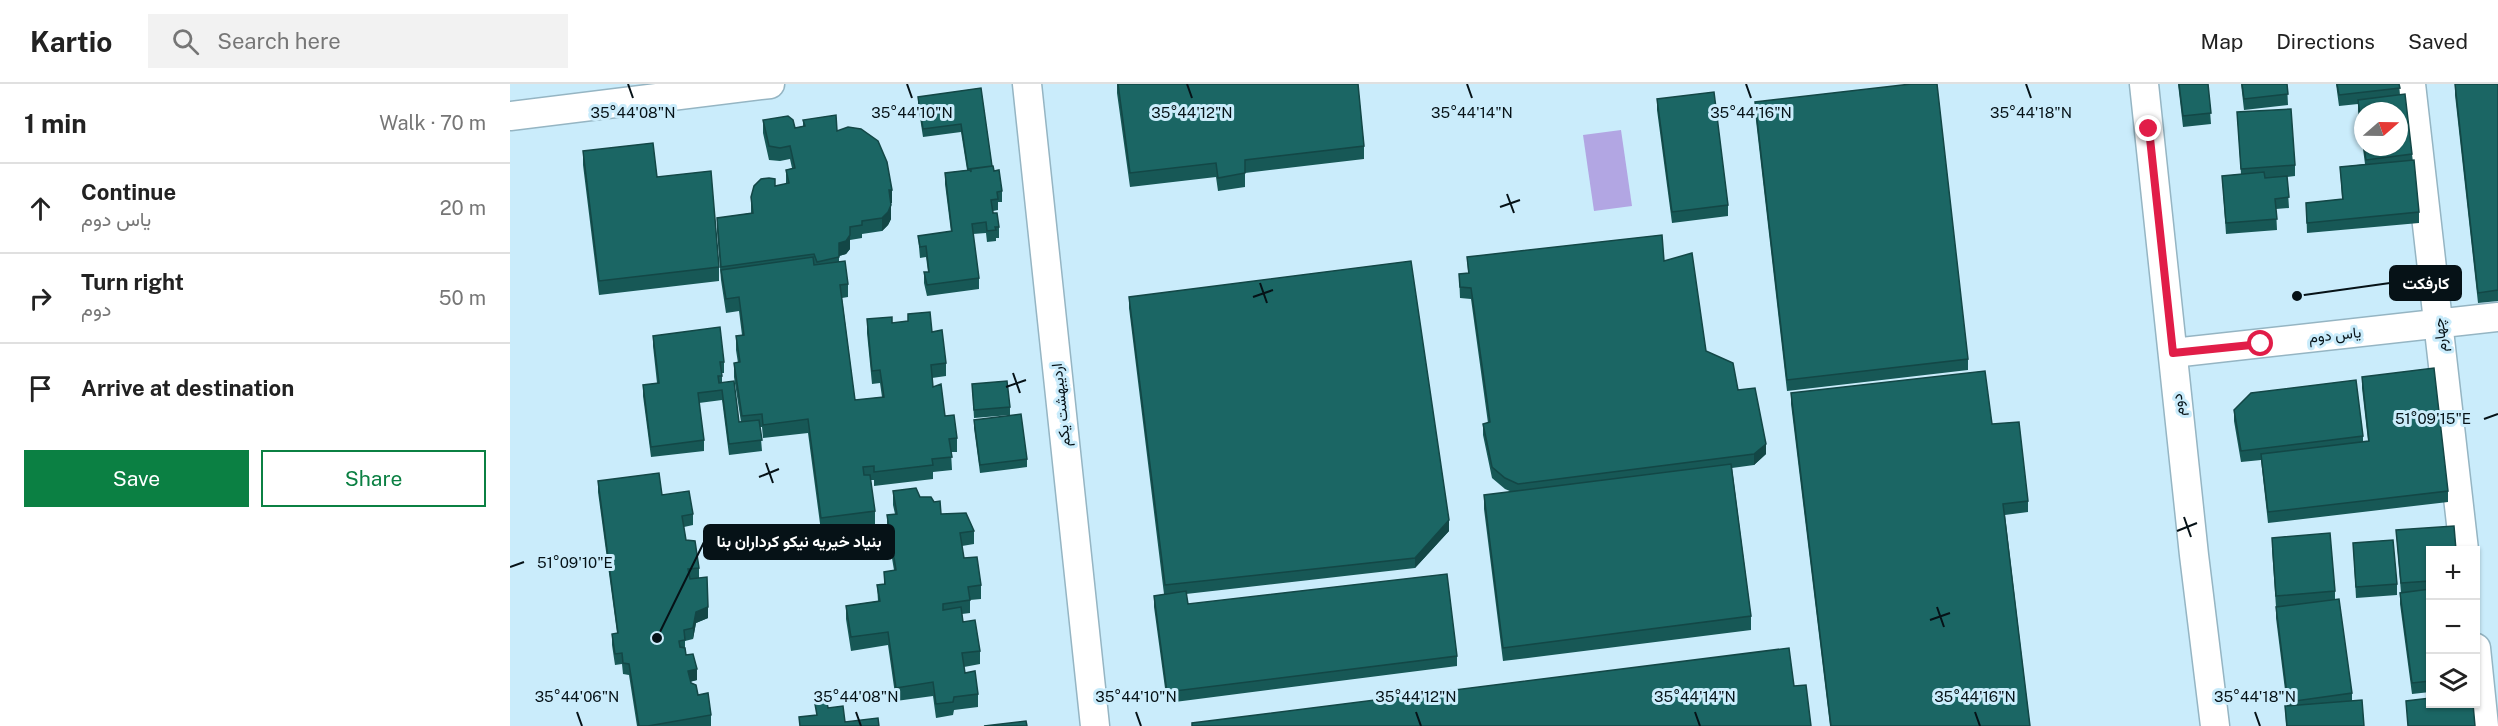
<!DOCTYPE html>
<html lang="en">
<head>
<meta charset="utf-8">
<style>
  :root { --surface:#fff; --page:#f2f2f2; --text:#222; --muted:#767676; --line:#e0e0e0; --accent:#0b8043 }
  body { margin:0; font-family:"Public Sans",Vazirmatn,sans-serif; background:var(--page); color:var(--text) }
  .controls { position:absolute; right:18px; bottom:18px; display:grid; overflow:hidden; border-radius:0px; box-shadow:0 2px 4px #0004 }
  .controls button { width:54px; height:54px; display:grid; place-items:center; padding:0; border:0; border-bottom:2px solid var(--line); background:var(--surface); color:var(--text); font:30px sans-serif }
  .compass { position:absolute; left:1844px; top:18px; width:54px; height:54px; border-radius:50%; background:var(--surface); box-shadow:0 2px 4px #0004; rotate:70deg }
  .stop { position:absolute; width:18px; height:18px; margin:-14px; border:4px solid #e11d48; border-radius:50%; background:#fff }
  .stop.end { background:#e11d48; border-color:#fff; box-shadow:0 2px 6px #0008 }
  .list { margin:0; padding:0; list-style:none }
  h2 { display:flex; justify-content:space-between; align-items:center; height:78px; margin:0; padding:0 24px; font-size:26px }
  h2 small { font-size:20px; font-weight:400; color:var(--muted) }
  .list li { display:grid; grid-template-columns:39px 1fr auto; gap:18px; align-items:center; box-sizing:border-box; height:90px; padding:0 24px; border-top:2px solid var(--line) }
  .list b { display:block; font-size:22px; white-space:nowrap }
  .list p { margin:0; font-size:20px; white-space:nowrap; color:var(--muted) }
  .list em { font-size:20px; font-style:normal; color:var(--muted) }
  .actions { display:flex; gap:12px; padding:18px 24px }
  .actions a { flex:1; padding:14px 0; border:2px solid var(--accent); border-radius:0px; text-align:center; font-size:21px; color:var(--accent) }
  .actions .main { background:var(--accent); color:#fff }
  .icon { flex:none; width:33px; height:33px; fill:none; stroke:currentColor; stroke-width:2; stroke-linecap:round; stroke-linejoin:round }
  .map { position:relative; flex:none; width:1988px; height:642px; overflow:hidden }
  header { display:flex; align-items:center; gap:36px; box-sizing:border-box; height:84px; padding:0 30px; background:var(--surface); border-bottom:2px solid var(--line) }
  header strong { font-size:28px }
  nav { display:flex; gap:33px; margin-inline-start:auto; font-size:21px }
  .search { width:420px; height:54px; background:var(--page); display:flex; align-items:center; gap:15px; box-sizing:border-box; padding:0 21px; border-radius:0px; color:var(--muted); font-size:22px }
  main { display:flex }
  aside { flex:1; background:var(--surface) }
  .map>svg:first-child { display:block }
  .water { fill:#b2a6e3 }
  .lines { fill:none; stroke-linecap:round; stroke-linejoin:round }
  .minor-casing { stroke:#95b5c3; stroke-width:31 }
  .minor { stroke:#fff; stroke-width:28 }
  .wall { fill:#175856; fill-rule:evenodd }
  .shaded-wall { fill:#134746 }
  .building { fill:#1b6664; stroke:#134746; stroke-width:1.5 }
  .route { stroke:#e11d48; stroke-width:8 }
  .ticks { fill:none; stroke:#061217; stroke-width:2 }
  .labels { text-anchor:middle; stroke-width:6; stroke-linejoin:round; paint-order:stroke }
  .street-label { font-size:15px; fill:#061217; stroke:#caecfb }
  .ticks-label { font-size:15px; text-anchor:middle; fill:#061217; stroke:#caecfb; stroke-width:6; stroke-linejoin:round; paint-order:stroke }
  .leader { fill:none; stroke:#061217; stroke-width:2 }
  .callout-dot { fill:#061217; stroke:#caecfb; stroke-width:2 }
  .callout { fill:#061217; stroke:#061217; stroke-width:2 }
  .callout-label { font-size:16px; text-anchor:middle; font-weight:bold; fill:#fff }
</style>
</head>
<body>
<header>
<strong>Kartio</strong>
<div class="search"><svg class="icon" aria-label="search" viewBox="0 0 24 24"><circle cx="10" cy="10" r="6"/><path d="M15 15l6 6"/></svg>Search here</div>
<nav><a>Map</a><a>Directions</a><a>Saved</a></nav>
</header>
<main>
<aside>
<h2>1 min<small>Walk · 70 m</small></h2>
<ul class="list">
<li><svg class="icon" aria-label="ahead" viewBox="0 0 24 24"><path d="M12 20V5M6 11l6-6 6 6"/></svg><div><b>Continue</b><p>یاس دوم</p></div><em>20 m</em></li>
<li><svg class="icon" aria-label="right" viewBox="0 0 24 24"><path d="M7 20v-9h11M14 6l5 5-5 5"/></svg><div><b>Turn right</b><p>دوم</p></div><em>50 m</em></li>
<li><svg class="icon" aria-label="arrive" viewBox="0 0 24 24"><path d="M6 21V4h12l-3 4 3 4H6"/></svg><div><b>Arrive at destination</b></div></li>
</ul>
<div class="actions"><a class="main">Save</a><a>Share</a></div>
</aside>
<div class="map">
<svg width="1988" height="642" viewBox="0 0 1988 642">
  <rect width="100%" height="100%" fill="#caecfb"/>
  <path class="water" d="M1111,46L1122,122L1084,127L1073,51Z"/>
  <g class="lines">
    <g class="minor-casing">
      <path id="minor" d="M517,0L585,642
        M1634,0L1684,471L1705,642
        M1901,0L1954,466
        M0,32L260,0
        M1663,269L1988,233
        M1966,564L1974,642"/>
    </g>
    <use href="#minor" class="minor"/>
  </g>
  <path class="wall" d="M607,0H848L854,62V75L735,89V103L708,107L706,93L620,103L607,9Z
    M1668,0H1698L1701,40L1673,43Z
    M1731,0H1777L1778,21L1734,26Z
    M1826,0H1889L1890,11L1902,70L1909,128V139L1797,149L1796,119L1832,115L1830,83L1855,80L1848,27V20L1829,22ZM1853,27L1889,63H1853Z
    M1945,0H1988V217L1968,219L1945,11Z
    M471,4L482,82L492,107V118H488V126L483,127L489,143V154H486V157L477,158L476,149L463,150L469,194V205L417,212L414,199V188H418L416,173L410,174L408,152L441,148L435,100V89L457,86L451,48L413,53L408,21V13Z
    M1147,15L1218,121V132L1162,139L1147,26Z
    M1245,18L1458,275V286L1277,307L1245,28Z
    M1727,28L1785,81V92L1777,93L1779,124L1766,125L1767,146L1716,150L1712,92L1731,90Z
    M253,36L285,44L293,42V36L327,47L382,119H381V135L378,141L372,147L352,150V154L340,156V165L336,170L329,172V178L338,200V213L332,214L345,316L372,313L370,299L362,300L357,249V235L382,239L398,237V230L422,248L436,279V292L422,294L423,303L435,332L447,354V368H441L442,386L423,388V395L364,402V396H360L365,427V440L311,447L298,349L253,354L252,343H250L252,367L219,371L212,316L189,319L194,356V367L141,373L133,312V301L147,299L143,262V252L214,278V289H212V298L229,338H231L224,293V279H228L226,266V252L232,251L229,227L216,229L211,196L207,147V134L241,129V113L265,102L276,100V86L282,84L280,75L270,77L259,76L253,49Z
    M73,67L147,93L209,183V197L89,211L73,81Z
    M957,173L1154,177L1196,267L1228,306L1256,370L1244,381L1222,384L1241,532V546L993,577L974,425V411L1002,408L995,405L982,394L973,351V340L978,339L961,215L950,214L949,190L958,189Z
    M619,213L939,447L905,484L676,510L678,520L947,572V582L657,619L644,523V512L654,510L619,224Z
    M1852,293L1938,407V418L1758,439L1751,376L1731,378L1724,337V326L1853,352V358L1858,357L1852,304Z
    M462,300L500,323V331L464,334Z
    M1281,309L1482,340L1518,417V428L1495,431L1520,642H1320L1281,320Z
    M464,336L517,375V383L470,389L464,344Z
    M88,397L152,411L183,430V441L174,443L176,456L189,484V494L198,534L186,539L183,555L175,557V566L176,571L187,596L180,598L201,631V642H127L119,591L113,590L112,580L105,581L102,561V550L107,549L88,408Z
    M383,407L410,413L431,430L464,447V460L452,462L454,474L471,501V515L460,516V529L452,530L453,538L470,567V580L454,583L455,589L468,610V623L444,626L443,631L426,634L423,612L386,617L378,561L341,567L336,535V522L368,517L367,501L374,500V488L384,486L377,445V431L385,430L383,421Z
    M1886,446L1920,466V608L1902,610L1890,520V509H1891Z
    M1762,454L1825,507V515L1842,609V617L1854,642H1776L1775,622H1777L1766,534V523L1762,465Z
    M1843,459L1887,500V511L1846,514Z"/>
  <path class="shaded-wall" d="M379,106H382V119H379Z
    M381,121V135L378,141L372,147V134Z
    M340,151V165L336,170L329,172V159Z
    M1256,360V370L1244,381V370Z
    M939,436V447L905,484V474Z
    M198,523V534L186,539L183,555V544L186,528Z
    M187,585V596L178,598V587Z"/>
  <path class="building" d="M608,0H848L854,62L735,76V89L708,94L706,79L620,89Z
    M1401,0H1427L1458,275L1277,296L1245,18Z
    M1669,0H1698L1701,29L1673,32Z
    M1732,0H1777L1778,10L1734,15Z
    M1827,0H1889L1890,4L1829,11Z
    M1945,0H1988V206L1968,209Z
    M471,4L482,82L458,85L451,40L413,45L408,13Z
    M1204,8L1218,121L1162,128L1147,15Z
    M1895,10L1902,70L1856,76L1854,63H1889V27H1853V53L1848,16Z
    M1781,25L1785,81L1731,85L1727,28Z
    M326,31L327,47L338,43L351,45L368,57L377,78L382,106H379L381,121L378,128L372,134L352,137V141L340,143V151L336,157L329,159V173L307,178L304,170L211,183L207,134L243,129L241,113L244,102L251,95L259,94L265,95V102L279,99L276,86L285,84L280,62L270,64L259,62L253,36L278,32L283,36L285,44L295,42L293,36Z
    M143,59L147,93L201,87L209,183L89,197L73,67Z
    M1904,76L1909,128L1797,139L1796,119L1833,115L1830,83Z
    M483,82L484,87L489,86L492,107L487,108L488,115L481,116L483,129H487L489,143H485L486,146L477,147L476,138L462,140L469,194L417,201L414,188H419L416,162L410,163L408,152L442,147L435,89L460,86L461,88V85Z
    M1754,88L1755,94L1777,92L1779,113L1765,115L1767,135L1716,139L1712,92Z
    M1152,151L1154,177L1182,169L1196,267L1223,279L1228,306L1245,304L1256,360L1244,370L1008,400L995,394L982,383L973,340L980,338L961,204L950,203L949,190L959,189L957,173Z
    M303,173L304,181L335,177L338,200L330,201L345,316L374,313L370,286L362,287L357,235L382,233V239L398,237V230L420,228L422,248L432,246L436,279L421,281L423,303L431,300L435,332L444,331L447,354L439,355L442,373L422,375L423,381L364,388V382L353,383L354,391H360L365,427L311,434L298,335L253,341L252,330L232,332L224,279L230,278L226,252L234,251L229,213L216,215L211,186Z
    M901,177L939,436L905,474L655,501L619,213Z
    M210,243L214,278H210L212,292H208L209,299L224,297L229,338L249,336L252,356L219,360L212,306L188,309L194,356L141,363L133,301L149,299L143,252Z
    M1924,284L1938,407L1758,428L1751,370L1859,357L1852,293Z
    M1475,287L1482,340L1509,338L1518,417L1493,420L1520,642H1321L1281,309Z
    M1846,296L1853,352L1731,367L1724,326L1741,309Z
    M497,297L500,323L464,326L462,300Z
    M511,330L517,375L470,381L464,336Z
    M1221,380L1241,532L993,564L974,411Z
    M149,389L152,411L179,407L183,430L172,432L176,456L185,457L189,484L178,485L180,495L197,493L198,523L186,528L183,544L174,546L175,556L169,557L170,563L175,564L176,571L183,570L187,585L178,587L181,599L186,601L188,611L198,609L201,631L138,642H129L119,580L113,579L112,569L105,570L102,550L108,549L88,397Z
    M406,404L410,413H421L424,418L430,417L431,430L456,429L464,447L450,449L454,474L467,473L471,501L458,503L460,516L433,520V526L451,523L453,538L465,536L470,567L452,569L455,589L465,587L468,610L444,613L443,618L426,620L423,598L386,604L378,548L341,553L336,522L370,517L367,501L375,500L374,488L386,486L377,431L387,430L383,407Z
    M1944,442L1946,466H1920V497L1891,499L1886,446Z
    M1820,449L1825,507L1766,512L1762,454Z
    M1883,456L1887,500L1846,503L1843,459Z
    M937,490L947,572L657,608L644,512L676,507L678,520Z
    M1920,505V597L1902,599L1890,509Z
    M1829,515L1842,609L1778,618L1766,523Z
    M1279,564L1284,602L1296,601L1301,642H682V639Z
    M1920,614V620H1963L1965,642H1898L1896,617Z
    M1852,616L1854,642H1777L1775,622Z
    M317,618L318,624L333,622L335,638L368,634L369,642H290L289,633L307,631L305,620Z
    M516,637L517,642H474Z"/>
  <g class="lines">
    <path class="route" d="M1639,45L1663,269L1751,260"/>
  </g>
  <path class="ticks" d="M118,0L123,14M397,0L402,14M677,0L682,14M957,0L962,14M1236,0L1241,14M1516,0L1521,14M997,110L1004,129M990,123L1010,116M750,199L757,219M743,213L763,206M503,289L510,309M496,303L516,296M1974,335L1988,330M256,379L263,399M249,393L269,385M1674,433L1681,453M1667,447L1687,439M0,483L14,478M1427,523L1434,543M1420,536L1440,529M67,628L72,642M346,628L351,642M626,628L631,642M906,628L911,642M1185,628L1190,642M1465,628L1470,642M1745,628L1750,642"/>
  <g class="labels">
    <g class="street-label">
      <text transform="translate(1825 251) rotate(-6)" y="5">یاس دوم</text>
      <text transform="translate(1930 251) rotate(-96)" y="5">چهارم</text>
      <text transform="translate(551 321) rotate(-96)" y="5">اردیبهشت یکم</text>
      <text transform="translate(1668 321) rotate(-96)" y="5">دوم</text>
    </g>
  </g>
  <g class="ticks-label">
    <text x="123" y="34">35°44'08"N</text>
    <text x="402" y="34">35°44'10"N</text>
    <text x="682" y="34">35°44'12"N</text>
    <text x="962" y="34">35°44'14"N</text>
    <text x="1241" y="34">35°44'16"N</text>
    <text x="1521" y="34">35°44'18"N</text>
    <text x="1923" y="340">51°09'15"E</text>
    <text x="65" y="484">51°09'10"E</text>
    <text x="67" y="618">35°44'06"N</text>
    <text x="346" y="618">35°44'08"N</text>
    <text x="626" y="618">35°44'10"N</text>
    <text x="906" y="618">35°44'12"N</text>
    <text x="1185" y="618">35°44'14"N</text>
    <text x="1465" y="618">35°44'16"N</text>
    <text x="1745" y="618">35°44'18"N</text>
  </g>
  <path class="leader" d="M1787 212L1880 199M147 554L194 458"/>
  <g class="callout-dot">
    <circle cx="1787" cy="212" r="6"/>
    <circle cx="147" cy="554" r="6"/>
  </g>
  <g class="callout">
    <rect x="1880" y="182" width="71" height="34" rx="6"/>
    <rect x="194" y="441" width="190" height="34" rx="6"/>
  </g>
  <g class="callout-label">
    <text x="1916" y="205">کارفکت</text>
    <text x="289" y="463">بنیاد خیریه نیکو کرداران بنا</text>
  </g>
</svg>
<div class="controls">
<button>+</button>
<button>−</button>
<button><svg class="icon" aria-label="layers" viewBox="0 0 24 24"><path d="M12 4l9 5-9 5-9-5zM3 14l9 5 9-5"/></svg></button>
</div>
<svg class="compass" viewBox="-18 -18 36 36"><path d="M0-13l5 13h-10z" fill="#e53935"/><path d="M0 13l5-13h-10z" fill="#767676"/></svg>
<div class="stop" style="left:1751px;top:260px"></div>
<div class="stop end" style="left:1639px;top:45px"></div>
</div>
</main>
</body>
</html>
